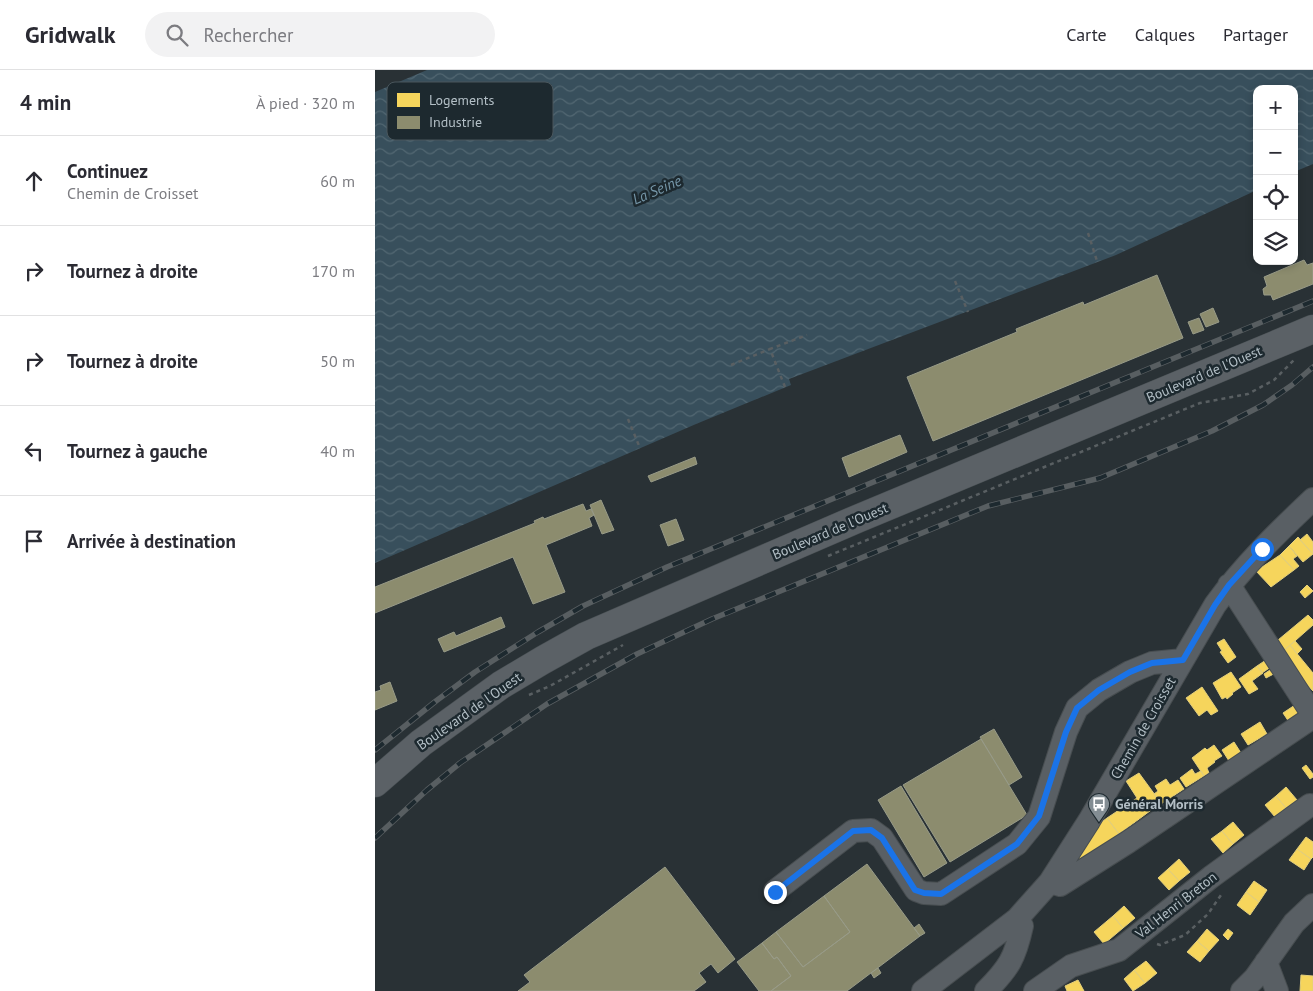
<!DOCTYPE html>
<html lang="fr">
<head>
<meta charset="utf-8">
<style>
  :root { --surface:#fff; --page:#f2f2f3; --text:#2b2b33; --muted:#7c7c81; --line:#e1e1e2 }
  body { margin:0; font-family:"PT Sans",sans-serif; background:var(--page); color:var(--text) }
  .controls { position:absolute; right:15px; top:15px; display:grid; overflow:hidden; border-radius:10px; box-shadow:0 2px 8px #0003 }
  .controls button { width:45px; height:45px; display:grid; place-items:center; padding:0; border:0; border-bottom:1px solid var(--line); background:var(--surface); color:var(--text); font:25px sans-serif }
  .stop { position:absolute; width:15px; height:15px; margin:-11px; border:4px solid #1a73e8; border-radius:50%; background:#fff }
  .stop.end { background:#1a73e8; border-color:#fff; box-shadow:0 1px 5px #0008 }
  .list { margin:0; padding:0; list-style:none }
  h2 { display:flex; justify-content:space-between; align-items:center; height:65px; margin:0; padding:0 20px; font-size:21px }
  h2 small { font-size:16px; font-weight:400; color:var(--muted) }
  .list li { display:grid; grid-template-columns:32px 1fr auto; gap:15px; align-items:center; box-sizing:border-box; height:90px; padding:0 20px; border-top:1px solid var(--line) }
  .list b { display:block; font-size:19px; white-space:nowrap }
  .list p { margin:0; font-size:16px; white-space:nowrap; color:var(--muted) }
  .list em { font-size:16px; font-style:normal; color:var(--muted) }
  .icon { flex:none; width:28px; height:28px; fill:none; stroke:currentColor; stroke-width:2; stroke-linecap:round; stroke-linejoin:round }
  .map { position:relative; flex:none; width:938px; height:921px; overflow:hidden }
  header { display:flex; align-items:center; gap:30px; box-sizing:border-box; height:70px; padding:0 25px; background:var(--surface); border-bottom:1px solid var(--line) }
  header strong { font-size:24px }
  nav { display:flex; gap:28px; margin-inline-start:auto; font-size:18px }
  .search { width:350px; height:45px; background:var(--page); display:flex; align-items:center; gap:12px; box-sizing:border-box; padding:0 18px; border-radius:28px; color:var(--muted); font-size:19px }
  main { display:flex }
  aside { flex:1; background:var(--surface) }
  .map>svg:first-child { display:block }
  .water { fill:url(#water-waves) }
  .homes { fill:#f6d55c; stroke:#e2ce7c }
  .industry { fill:#8c8c6e; stroke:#989b88 }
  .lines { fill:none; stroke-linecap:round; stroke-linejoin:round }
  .minor-casing { stroke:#474d50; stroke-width:24 }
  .major-casing { stroke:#474e52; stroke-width:29 }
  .path { stroke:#595f62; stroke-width:2.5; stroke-dasharray:4 4; stroke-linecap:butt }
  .minor { stroke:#595f64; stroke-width:22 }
  .major { stroke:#5b6166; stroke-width:28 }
  .rail-casing { stroke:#585e61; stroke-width:5.5 }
  .rail { stroke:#1d292f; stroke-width:4; stroke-dasharray:11; stroke-linecap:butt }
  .route { stroke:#1a73e8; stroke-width:6 }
  .labels { text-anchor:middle; stroke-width:5; stroke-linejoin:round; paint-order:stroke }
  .street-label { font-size:14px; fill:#b3bfc6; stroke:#1d292f }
  .poi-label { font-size:14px; font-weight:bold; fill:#b3bfc6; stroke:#1d292f; text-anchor:start }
  .water-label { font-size:15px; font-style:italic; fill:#7596a8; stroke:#1d292f }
  .key { fill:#1d292f; stroke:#4a565c; stroke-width:1 }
  .key-label { font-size:14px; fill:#b3bfc6 }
</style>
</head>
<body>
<header>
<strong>Gridwalk</strong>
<div class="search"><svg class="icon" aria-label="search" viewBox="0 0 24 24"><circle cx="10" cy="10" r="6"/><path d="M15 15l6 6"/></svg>Rechercher</div>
<nav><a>Carte</a><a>Calques</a><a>Partager</a></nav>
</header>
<main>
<aside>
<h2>4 min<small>À pied · 320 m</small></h2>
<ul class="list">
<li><svg class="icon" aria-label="ahead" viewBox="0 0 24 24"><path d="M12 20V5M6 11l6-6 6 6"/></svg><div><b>Continuez</b><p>Chemin de Croisset</p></div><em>60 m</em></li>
<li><svg class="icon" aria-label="right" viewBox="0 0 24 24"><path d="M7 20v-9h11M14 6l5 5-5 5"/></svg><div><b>Tournez à droite</b></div><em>170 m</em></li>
<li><svg class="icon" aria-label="right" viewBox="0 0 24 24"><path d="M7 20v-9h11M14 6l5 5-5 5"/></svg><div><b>Tournez à droite</b></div><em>50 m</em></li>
<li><svg class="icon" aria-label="left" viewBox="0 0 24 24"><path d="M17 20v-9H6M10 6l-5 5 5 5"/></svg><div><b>Tournez à gauche</b></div><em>40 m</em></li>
<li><svg class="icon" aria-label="arrive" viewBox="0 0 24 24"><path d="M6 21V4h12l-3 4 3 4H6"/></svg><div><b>Arrivée à destination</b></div></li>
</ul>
</aside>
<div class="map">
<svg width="938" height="921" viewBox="0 0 938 921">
  <defs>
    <pattern id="water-waves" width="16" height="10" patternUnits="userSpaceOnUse" patternTransform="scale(1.25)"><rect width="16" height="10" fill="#384f5c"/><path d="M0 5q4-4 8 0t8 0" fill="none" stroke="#526772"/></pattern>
  </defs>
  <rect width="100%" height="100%" fill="#293135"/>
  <path class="water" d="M52,0H938V94L919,102V19H882V120L741,185L414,309L416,315L321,354L0,493V22Z"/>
  <path class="homes" d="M932,464L938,472V484L925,470Z
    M923,467L938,484L928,492L914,476Z
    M914,476L922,486L918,489L924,496L919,500L905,485Z
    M905,485L919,500L896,517L881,501Z
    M932,515L938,521L930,528L925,522Z
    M933,545L938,550V555L904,585L897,575Z
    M849,569L861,587L853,593L845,582L847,581L842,573Z
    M920,571L927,579L922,584L915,575Z
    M915,575L938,603V621L904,585Z
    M891,590L903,592L887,603L882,596Z
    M904,594L908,599L891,608L889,604Z
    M882,596L888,603L877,611L883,619L874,624L864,609Z
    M856,602L866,617L857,623L858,624L852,629L851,627L847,629L838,613Z
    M827,617L843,641L836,645L832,640L824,646L811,628Z
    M926,631L932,641L914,652L908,643Z
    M885,652L892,664L873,675L866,664Z
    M859,672L866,683L854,691L847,680Z
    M839,675L847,686L839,691L840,692L832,698L834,703L829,706L817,688L830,678L832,680Z
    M931,695L938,704V707L935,709L927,698Z
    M817,699L820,704L826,701L829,706L811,717L805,708Z
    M764,703L783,729L780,731L783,735L744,764L732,748L762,728L751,711Z
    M791,709L795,715L803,710L809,719L786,734L779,724L783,721L780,716Z
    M911,717L922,730L911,738L901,726Z
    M901,726L911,738L900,747L890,735Z
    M732,748L744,764L701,797L700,794L724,754Z
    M858,752L869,765L858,774L847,761Z
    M847,761L858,774L848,783L836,769Z
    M931,767L938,772V787L936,789L922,779Z
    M922,779L936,789L929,800L914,790Z
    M804,789L815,802L804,811L793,799Z
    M793,799L804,811L794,820L783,808Z
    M879,811L892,820L884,832L871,822Z
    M871,822L884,832L875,845L862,835Z
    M749,836L760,848L748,858L738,846Z
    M738,846L748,858L729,874L719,862Z
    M832,859L844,870L834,881L822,871Z
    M853,859L858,863L853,870L848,865Z
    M822,871L834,881L825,892L812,882Z
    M771,891L782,903L770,913L759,900Z
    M759,900L770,913L758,921L749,909Z
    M926,905L938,906V921H925Z
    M703,910L709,921H692L690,916Z"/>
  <path class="industry" d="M929,190L932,195L938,193V214L898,230L896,225H889L888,219L892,216L889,207Z
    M782,205L808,268L558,371L532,307L642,262L641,259L708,232L709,235Z
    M838,238L844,252L831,257L825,244Z
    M824,248L829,260L818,264L813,252Z
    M525,365L532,382L474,407L467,388Z
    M320,387L322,394L276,412L273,406Z
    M226,430L239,460L227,464L215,435Z
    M208,434L211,441L216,439L219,445L214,448L217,456L171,475L190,522L158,534L138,487L0,543V517L160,453L159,451L168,447L169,449Z
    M301,449L309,470L293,476L285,455Z
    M126,547L130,557L69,582L63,569L79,562L81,566Z
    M15,612L22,631L0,640V622L6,620L5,616Z
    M619,659L647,707L634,715L605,667Z
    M606,669L652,745L575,792L528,715Z
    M526,716L572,793L549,807L503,730Z
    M492,794L545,866L472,921H396L416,906L402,887L399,889L387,873L401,862L428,897L475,862L449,826Z
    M290,797L360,889L343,903L336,894L324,903L331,912L319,921H143L155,912L149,905Z
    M449,826L475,862L428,897L401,862Z
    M544,854L550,863L545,866L539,858Z
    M387,873L399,889L402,887L416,906L396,921H384L362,892Z
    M503,898L506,903L499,908L496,903Z"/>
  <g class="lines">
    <g class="minor-casing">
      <path id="minor" d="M854,515L938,645
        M675,812L685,815L753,772L938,647
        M400,821L478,761L496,760L507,768L541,820L549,823L566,824L642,774L664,747L691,662L702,638L724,620L755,602L777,593L808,590
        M891,892L902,921
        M548,921L642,849L675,812L714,751L840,535C868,496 903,462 938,429
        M611,921C634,898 640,888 647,856L642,849
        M660,921L696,896L744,880L836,807L935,735
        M867,921L880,908L919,853L938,835"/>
    </g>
    <g class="major-casing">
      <path id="major" d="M0,713L46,673L126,615L168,590L211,566L482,449L938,259"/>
    </g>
    <path class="path" d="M713,163L722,191
      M580,211L593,242
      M356,295L395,279
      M410,317L395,279L432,265
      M253,349L265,378
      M453,486L825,333L873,324L899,310L919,290
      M154,625L175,616L248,575
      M782,874L785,875L810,865L833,844L846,825"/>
    <use href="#minor" class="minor"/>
    <use href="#major" class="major"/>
    <g class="rail-casing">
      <path id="rail" d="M0,680L61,631L100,602L163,562L208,536L292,497L938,231
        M0,768L52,720L85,693L172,634L262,584L337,549L613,436L725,408L837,361L888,335L917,315L938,297"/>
    </g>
    <use href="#rail" class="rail"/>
  </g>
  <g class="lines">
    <path class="route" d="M400,822L478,761L496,760L507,768L540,820L549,823L566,824L642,774L664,746L691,662L702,638L724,620L755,602L777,593L808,590L840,535L854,515L887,479"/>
  </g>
  <defs>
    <g id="bus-pin" transform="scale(1.125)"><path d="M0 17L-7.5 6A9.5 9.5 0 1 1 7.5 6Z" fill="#838d93" stroke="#1d292f"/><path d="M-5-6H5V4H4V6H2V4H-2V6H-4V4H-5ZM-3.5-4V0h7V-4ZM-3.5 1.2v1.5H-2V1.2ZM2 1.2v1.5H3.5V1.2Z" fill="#fff"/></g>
  </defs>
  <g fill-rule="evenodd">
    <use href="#bus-pin" x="724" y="734"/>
  </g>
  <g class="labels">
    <g class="street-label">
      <text transform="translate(829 304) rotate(-23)" y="5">Boulevard de l'Ouest</text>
      <text transform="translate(455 461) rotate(-23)" y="5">Boulevard de l'Ouest</text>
      <text transform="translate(94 641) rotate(-35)" y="5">Boulevard de l'Ouest</text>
      <text transform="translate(768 658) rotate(-60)" y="5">Chemin de Croisset</text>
      <text transform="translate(801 835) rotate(-38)" y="5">Val Henri Breton</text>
    </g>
    <g class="poi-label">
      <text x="740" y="739">Général Morris</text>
    </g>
    <g class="water-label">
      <text transform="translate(282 120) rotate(-23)" y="5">La Seine</text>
    </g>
  </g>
  <rect x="12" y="12" width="166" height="58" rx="8" class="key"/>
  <rect x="22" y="23" width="23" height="14" fill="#f6d55c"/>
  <rect x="22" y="46" width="23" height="13" fill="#8c8c6e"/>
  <g class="key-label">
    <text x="54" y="35">Logements</text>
    <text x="54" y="57">Industrie</text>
  </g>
</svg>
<div class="controls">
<button>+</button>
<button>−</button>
<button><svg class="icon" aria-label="locate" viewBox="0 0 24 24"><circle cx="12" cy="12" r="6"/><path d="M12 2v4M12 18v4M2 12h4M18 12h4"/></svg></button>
<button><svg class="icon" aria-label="layers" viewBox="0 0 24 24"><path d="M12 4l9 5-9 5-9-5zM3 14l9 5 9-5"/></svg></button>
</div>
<div class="stop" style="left:887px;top:479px"></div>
<div class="stop end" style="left:400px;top:822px"></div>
</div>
</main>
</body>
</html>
